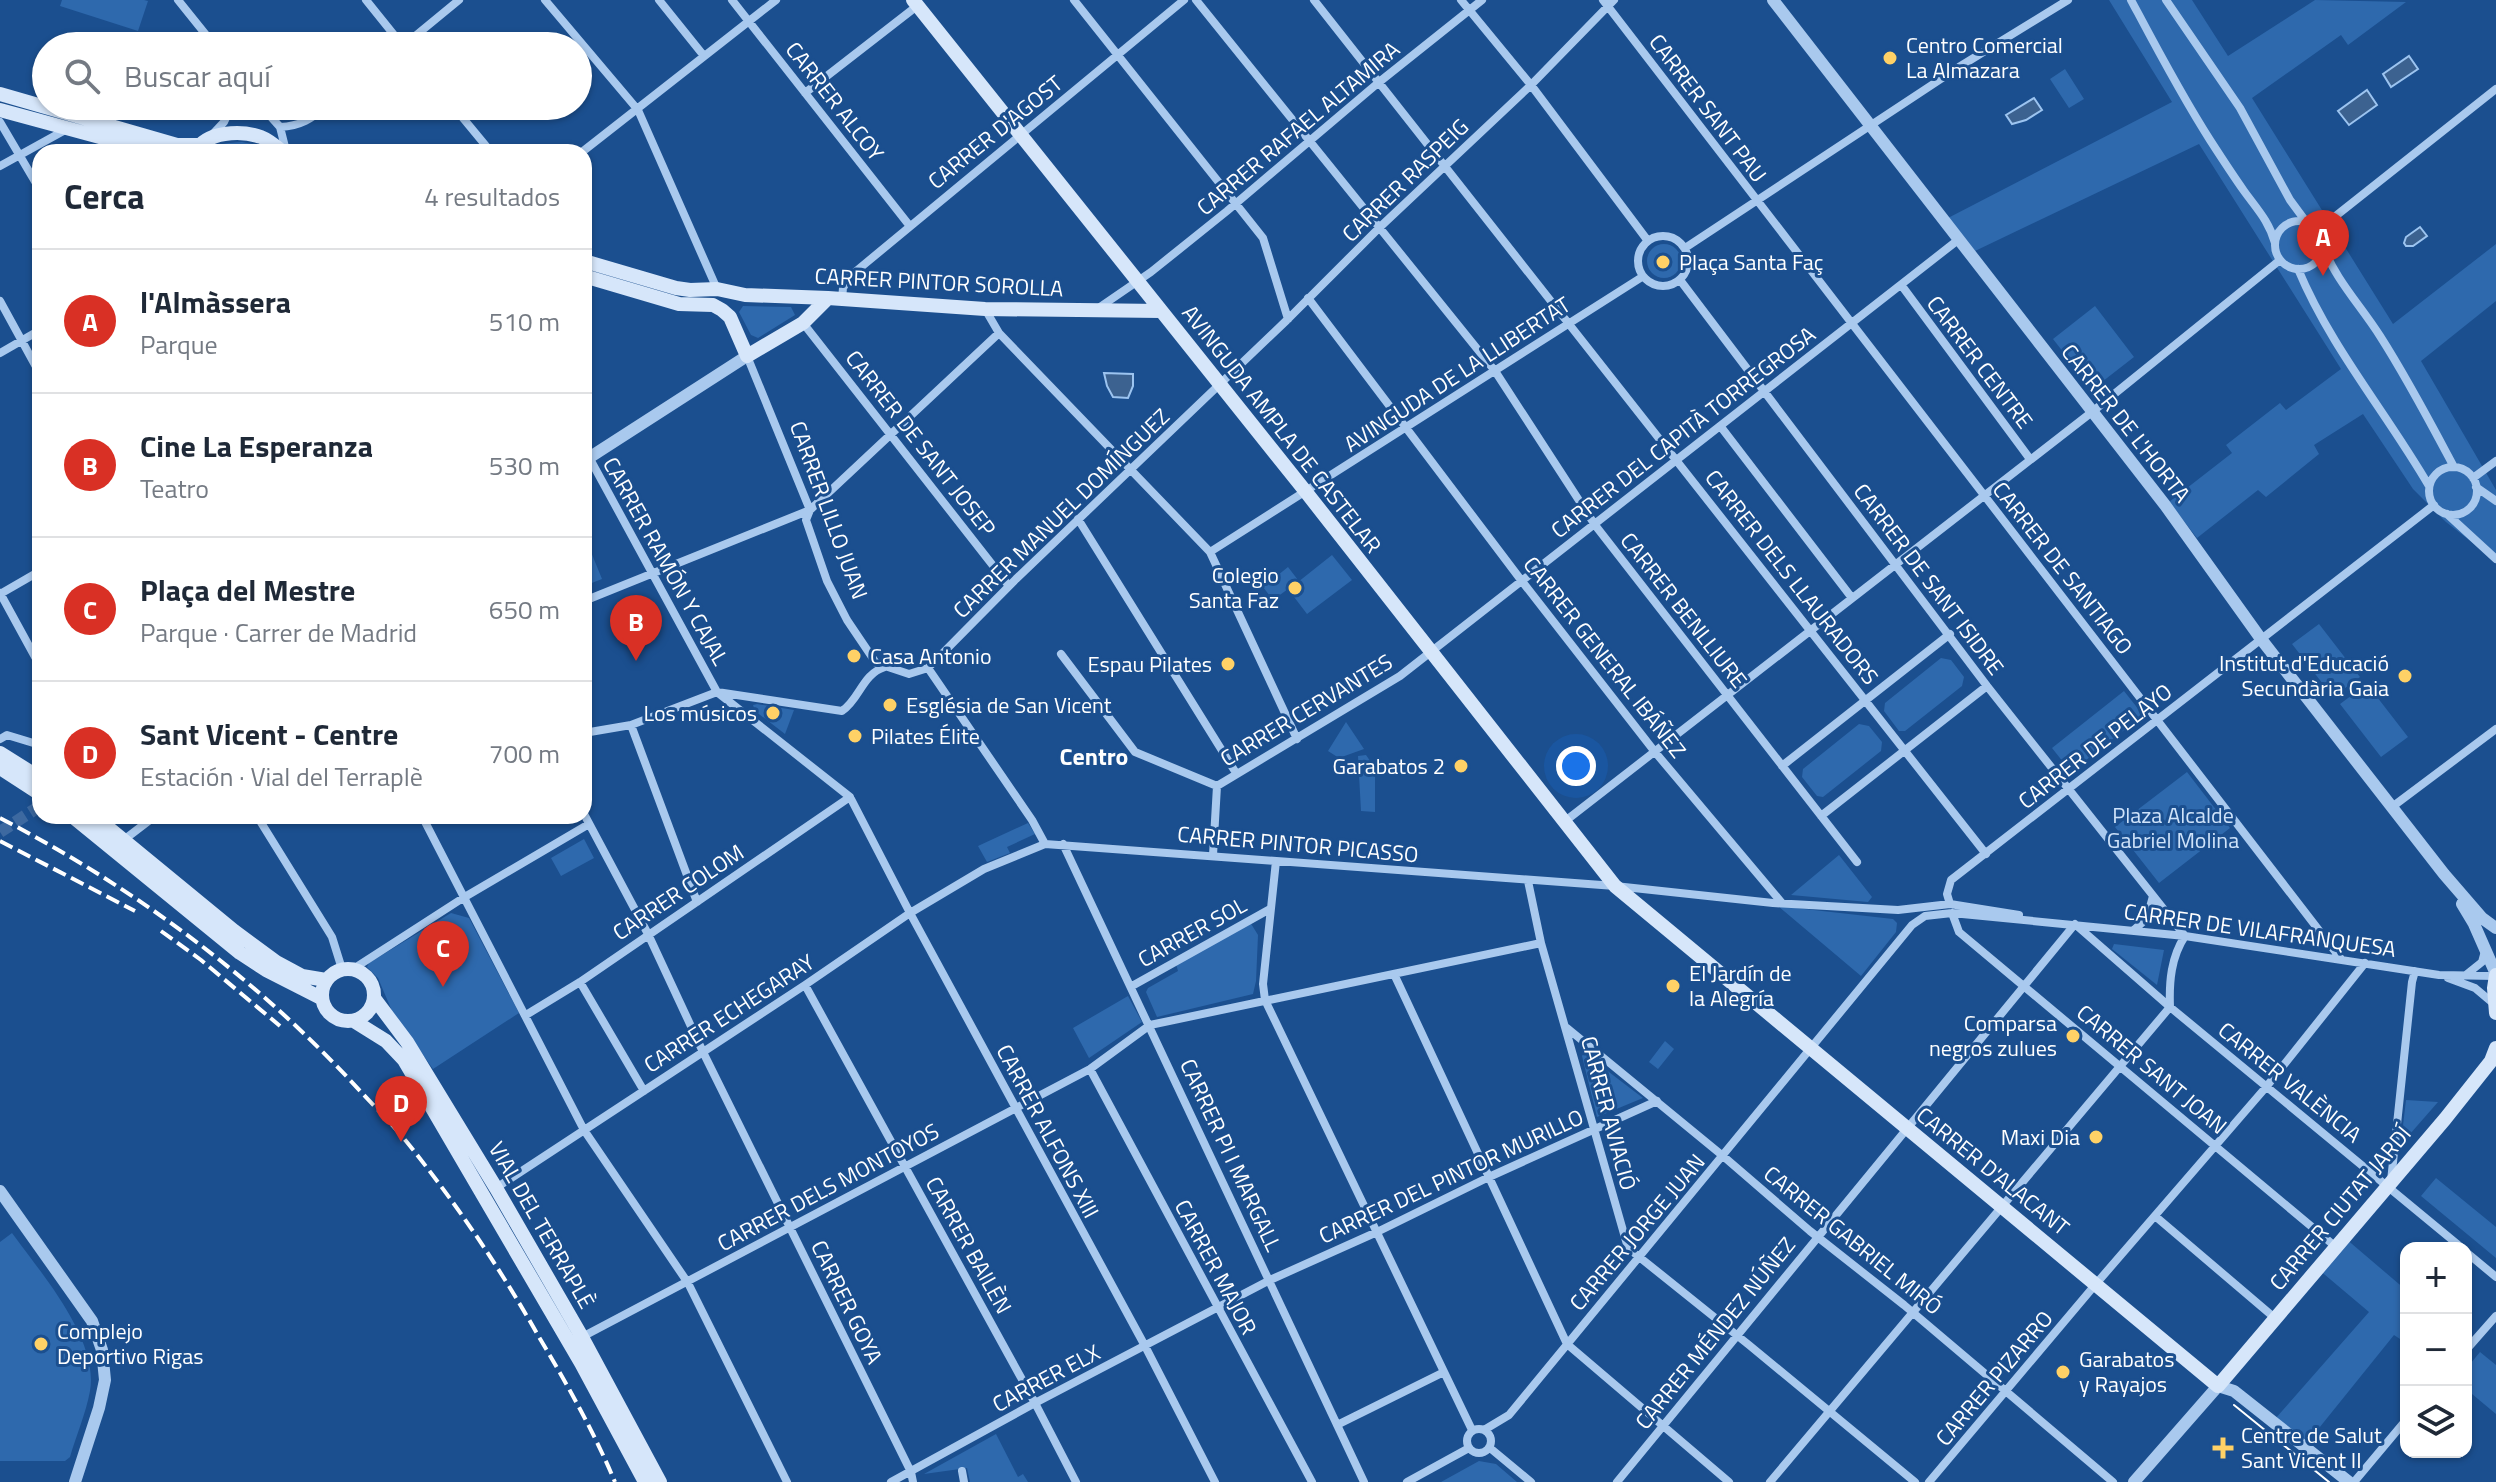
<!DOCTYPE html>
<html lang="es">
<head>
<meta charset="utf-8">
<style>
  :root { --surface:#fff; --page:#f6f6f7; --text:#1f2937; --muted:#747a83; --line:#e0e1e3; --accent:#d93025 }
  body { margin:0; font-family:"Titillium Web",sans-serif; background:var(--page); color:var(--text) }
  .controls { position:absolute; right:24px; bottom:24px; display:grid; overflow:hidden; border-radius:16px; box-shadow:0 2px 6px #0004 }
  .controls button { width:72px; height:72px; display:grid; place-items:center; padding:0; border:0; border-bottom:2px solid var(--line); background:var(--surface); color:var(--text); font:40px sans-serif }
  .you { position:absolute; left:1576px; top:766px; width:28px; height:28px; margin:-20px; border:6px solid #fff; border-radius:50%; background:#1a73e8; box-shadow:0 0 0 12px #1a73e833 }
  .badge { display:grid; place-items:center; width:52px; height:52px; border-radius:50%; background:var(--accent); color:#fff; font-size:26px; font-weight:700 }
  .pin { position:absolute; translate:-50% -66px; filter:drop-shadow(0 2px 4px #0008) }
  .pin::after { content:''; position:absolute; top:42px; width:28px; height:24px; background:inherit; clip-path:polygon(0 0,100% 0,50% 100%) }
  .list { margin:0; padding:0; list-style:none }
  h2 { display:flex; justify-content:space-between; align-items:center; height:104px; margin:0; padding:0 32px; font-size:34px }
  h2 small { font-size:26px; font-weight:400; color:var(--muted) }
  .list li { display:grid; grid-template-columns:52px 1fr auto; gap:24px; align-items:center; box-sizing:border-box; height:144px; padding:0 32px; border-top:2px solid var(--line) }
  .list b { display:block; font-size:30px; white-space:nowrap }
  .list p { margin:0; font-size:26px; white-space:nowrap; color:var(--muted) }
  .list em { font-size:26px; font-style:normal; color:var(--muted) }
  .icon { flex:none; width:44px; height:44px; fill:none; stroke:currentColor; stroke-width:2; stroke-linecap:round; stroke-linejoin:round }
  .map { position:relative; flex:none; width:2496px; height:1482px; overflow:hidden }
  .search { position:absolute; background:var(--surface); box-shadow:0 2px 6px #0004; left:32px; top:32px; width:560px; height:88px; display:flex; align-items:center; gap:20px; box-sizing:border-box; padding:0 28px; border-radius:44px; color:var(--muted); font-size:30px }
  .panel { position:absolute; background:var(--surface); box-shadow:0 2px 6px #0004; left:32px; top:144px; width:560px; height:680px; border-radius:24px }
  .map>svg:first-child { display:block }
  .green { fill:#2e69ad }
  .water { fill:#3c6290; stroke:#9cc4f0; stroke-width:2 }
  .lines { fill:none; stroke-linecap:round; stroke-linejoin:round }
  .tertiary-tunnel { stroke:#3d69a0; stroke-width:12; stroke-dasharray:12 6; stroke-linecap:butt }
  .minor { stroke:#a9c9ee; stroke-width:8 }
  .tertiary { stroke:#a9c9ee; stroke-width:12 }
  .secondary { stroke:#d6e6fa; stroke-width:14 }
  .tram { stroke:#fff; stroke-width:2 }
  .rail { stroke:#fff; stroke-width:4; stroke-dasharray:14 6; stroke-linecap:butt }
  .poi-dot { fill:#ffd166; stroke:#1b4f8f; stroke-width:3 }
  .labels { text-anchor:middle; stroke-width:6; stroke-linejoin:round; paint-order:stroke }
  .poi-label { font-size:22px; fill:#fff; stroke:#1b4f8f; text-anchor:start }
  .street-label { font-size:22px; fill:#fff; stroke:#1b4f8f }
  .park-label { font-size:22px; fill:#cfe3fa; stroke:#1b4f8f }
  .neighbourhood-label { font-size:24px; font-weight:bold; fill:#fff; stroke:#1b4f8f }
</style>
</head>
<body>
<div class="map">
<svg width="2496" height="1482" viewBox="0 0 2496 1482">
  <rect width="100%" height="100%" fill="#1b4f8f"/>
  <path class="green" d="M62,0H144L148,1L138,31L60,6Z
    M2109,0H2192L2228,56L2315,0L2406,2L2348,45L2341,35L2252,98L2393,324L2496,244V301L2421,361L2496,490V561L2446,522L2413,489L2363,414L2314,445L2319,454L2266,497L2258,490L2197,538L2169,502L2232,453L2226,445L2280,403L2286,410L2341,369L2199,144L1975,251L1948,218L2172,102Z
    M2065,69L2084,99L2069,108L2050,79Z
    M242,142L258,145L270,152H206C216,143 229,143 242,142Z
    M1647 261a17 17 0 1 1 34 0a17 17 0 1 1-34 0Z
    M743,306L791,307L795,315L758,338L751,335L739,312Z
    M2095,306L2134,357L2098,385L2085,380L2053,339Z
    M589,547L602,579L584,586V548Z
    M1332,555L1352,580L1307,614L1288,589L1273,600L1263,587L1288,567L1298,580L1293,586Z
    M2319,624L2360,677L2333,697L2292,644Z
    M1941,658L1951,660L1964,677L1962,686L1905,731H1899L1884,711L1885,703Z
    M2367,684L2408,737L2381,757L2340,704Z
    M2124,691L2143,715L2071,772L2052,748Z
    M757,704L794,710L785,734L755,711L753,705Z
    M1346,722L1364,749L1339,758L1328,751Z
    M1859,724L1869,726L1882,742L1881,751L1823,797L1817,796L1802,777L1803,769Z
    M1366,755L1375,768V812L1361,811L1358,756Z
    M2187,772L2230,828L2159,883L2115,827Z
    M1028,823L1035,834L1007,847L1010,853L987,862L978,846Z
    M584,839L594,858L561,876L551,858Z
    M1839,855L1872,897L1868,902L1791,895Z
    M1778,906L1893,919L1897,923L1896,932L1861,976Z
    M451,913L469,918L519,1013L433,1069L392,1011L378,978L367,967L369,963Z
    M1250,922L1258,935L1256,981L1253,994L1157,1017L1146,992L1148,988L1178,971L1176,964Z
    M2114,944L2164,950L2157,985L2112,949Z
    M1128,996L1142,1022L1089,1058L1073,1028Z
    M1665,1041L1674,1049L1658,1069L1649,1062Z
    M1584,1053L1643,1098L1597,1117L1582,1056Z
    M2406,1100L2438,1102L2410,1134H2402Z
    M2436,1178L2496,1227V1258L2421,1196Z
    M12,1233C41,1273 99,1339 90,1391C86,1413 76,1436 70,1457L65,1461H0V1242Z
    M2345,1238L2406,1290V1343L2394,1335L2307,1443L2275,1419L2369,1312L2318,1269Z
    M2480,1352L2496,1365V1414L2466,1389V1369Z
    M996,1434L1018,1477L1023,1474L1028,1482H970L967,1468L924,1474Z
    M1479,1461L1496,1464L1517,1482H1441Z"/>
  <path class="water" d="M2409,56L2418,69L2391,87L2383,74Z
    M2367,90L2377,105L2349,125L2338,111Z
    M2034,98L2042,110L2026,120L2012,124L2006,115Z
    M2420,227L2427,236L2413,246H2406L2404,243L2406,237Z
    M1104,373L1133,374V386L1128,398L1113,397L1107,386Z"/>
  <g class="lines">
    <path class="tertiary-tunnel" d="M0,832L40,806"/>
    <path class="minor" d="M178,0L215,46
      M366,0L403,46
      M545,0L638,110L717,289
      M659,0L704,56
      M732,0L909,225
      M1074,0L1263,238L1288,319
      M1196,0L1495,371L1595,525L1857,862
      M1314,0L1986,854
      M1461,0L1531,85L1648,241
      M1603,0L2341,959
      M2131,0C2156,47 2181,95 2210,140C2221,157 2232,174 2244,191C2257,209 2269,221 2275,243
      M2166,0L2240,108L2290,200L2307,223
      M403,46L459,0
      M805,93L917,6
      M453,106L491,152
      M263,108L280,127L286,151
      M0,122L40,190
      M280,127C301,126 311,119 327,106
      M211,136L224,122L229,111L248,106L264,110
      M582,152L776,0
      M0,166L67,129
      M2275 245a24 24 0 1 1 48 0a24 24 0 1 1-48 0Z
      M2318,230L2496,89
      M1638 261a25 25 0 1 1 50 0a25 25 0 1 1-50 0Z
      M2323,246C2335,279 2361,306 2380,336C2407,378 2430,422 2454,467
      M1685,248L1959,67L2068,0
      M2298,269C2331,348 2386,412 2429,486
      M1680,280L1987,686L2185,936
      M1902,286L2030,459
      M1308,298L1521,580L1655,752L1782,903
      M842,299L843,288L849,277L1184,0
      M0,301L40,374
      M1100,307L1151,272L1227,211L1378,83L1482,0
      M985,309L999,333L1210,552L1297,739
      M803,323L1009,586
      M0,353L40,330
      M747,356L810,510L806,520L827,581L847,620L876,663L909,674L928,668L1016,579L1288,319L1379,228L1531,85L1614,0
      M1721,427L1852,598
      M584,448L717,692L850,797L910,913L1145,1346L1215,1482
      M2429 491a24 24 0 1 1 48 0a24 24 0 1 1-48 0Z
      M2473,478L2496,461
      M2476,487L2496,501
      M2447,514L2496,559
      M1078,519L1236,773
      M1210,552L1642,277
      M0,593L40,666
      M0,594L40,571
      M584,601L810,510L999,333
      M1061,654L1135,752L1217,786
      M928,668L1032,820L1045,844
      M631,725L697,902
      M584,733L631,725L717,692L842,711C860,699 862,674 885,667
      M0,739L7,735L40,745
      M1782,766L1950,634
      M2392,807L2496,729
      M584,814L648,934L703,1052L911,1472L913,1482
      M257,816L332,937L342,969
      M422,816L584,1130L688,1283L787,1482
      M1821,816L1987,686
      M1564,822L2092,412L2280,260
      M125,839L155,816
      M1063,844L1364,1482
      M1213,855L1217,786L1400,676L1958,240
      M1276,861L1263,984L1265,1000L1472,1430
      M1528,881L1541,943L1628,1248L1749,1345L1915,1482
      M1952,913L1959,932L2336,1247
      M2019,915L1950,904L1947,894L1951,880L2434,505
      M2076,925L2170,1007L2462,1248
      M2134,930L2147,918L2153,896
      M353,969L463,898L589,824
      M1394,974L1567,1344L1729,1482
      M2467,974L2482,962L2485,951
      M2448,978L2475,988L2494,1004
      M580,982L644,1091
      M805,985L1035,1403L1076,1482
      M1132,986L1270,909
      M526,1015L580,982L850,797
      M1567,1028L1723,1156L1810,1231L1904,1305L2113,1482
      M1090,1069L1312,1482
      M2391,1181L2412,982L2415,971
      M496,1188L805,985L910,913L984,869L1045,844L1615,886L1773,903L1898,910L1950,904
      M2155,1216L2276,1319
      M2466,1252L2496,1277
      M582,1337L1090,1069L1150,1025L1541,943
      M2466,1350L2496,1316
      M1337,1425L1444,1372
      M1467 1441a12 12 0 1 1 24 0a12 12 0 1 1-24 0Z
      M1484,1430L1509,1415L1912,925L1925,916L1952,913L2185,936L2439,975L2496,976
      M1490,1448L1531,1482
      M962,1471L964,1482
      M891,1482L1035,1403L1270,1280L1377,1232L1489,1177L1657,1101
      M1407,1482L1469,1448
      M1617,1482L2075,924
      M1770,1482L2170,1007C2169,982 2171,957 2185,936
      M1929,1482L2095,1285L2267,1086L2365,963
      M2354,1482L2406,1420"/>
    <path class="tertiary" d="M1773,0L2165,505L2261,639L2444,874L2482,918L2496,928
      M584,461L747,356
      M2462,904L2474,924L2496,974
      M0,1191L92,1321L102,1350L105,1380L99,1408L75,1482
      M2134,1482L2218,1386L2234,1391L2349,1482"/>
    <path class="secondary" d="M913,0L1306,492L1615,886L2218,1386L2445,1119L2491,1061L2496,1048
      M0,94L177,145H199
      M0,110L155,152
      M195,152C206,131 241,130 261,137C269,140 276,146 283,152
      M584,261L676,288L690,290L717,289L745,295L828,298L985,309L1161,311
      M584,276L679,304L713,305L722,310L730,317L747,356L803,323L828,298
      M0,753L40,778
      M0,768L40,794
      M72,816L240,953L266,970L321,998
      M94,816L234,931L276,962L302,976L326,980
      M322 995a26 26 0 1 1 52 0a26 26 0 1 1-52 0Z
      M2496,975L2494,988L2496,1013
      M374,998L407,1042L496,1188L582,1337L660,1482
      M354,1021L386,1041L404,1060L581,1363L645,1482"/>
    <path class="tram" d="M2234,1405L2329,1482"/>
    <path class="rail" d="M0,818C135,888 259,980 361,1092C376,1108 392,1124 406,1141C456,1203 500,1268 539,1337C567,1384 594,1432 615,1482
      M0,841L135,911
      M161,931L201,960L280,1026"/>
  </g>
  <g class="poi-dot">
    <circle cx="1890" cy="58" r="8"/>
    <circle cx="1663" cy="262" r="8"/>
    <circle cx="1295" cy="588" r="8"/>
    <circle cx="854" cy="656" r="8"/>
    <circle cx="1228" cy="664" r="8"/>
    <circle cx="2405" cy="676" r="8"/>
    <circle cx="890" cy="705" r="8"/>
    <circle cx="773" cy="713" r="8"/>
    <circle cx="855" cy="736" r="8"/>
    <circle cx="1461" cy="766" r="8"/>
    <circle cx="1673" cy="986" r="8"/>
    <circle cx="2073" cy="1036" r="8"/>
    <circle cx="2096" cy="1137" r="8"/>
    <circle cx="41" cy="1344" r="8"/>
    <circle cx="2063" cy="1372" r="8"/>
    <path d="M2219 1436h8v8h8v8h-8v8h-8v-8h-8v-8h8z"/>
  </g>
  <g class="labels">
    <g class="poi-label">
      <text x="1906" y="53">Centro Comercial<tspan x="1906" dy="25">La Almazara</tspan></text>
      <text x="1679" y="270">Plaça Santa Faç</text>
      <text x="1279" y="583" text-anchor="end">Colegio<tspan x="1279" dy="25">Santa Faz</tspan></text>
      <text x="870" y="664">Casa Antonio</text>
      <text x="2389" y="671" text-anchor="end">Institut d'Educació<tspan x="2389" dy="25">Secundària Gaia</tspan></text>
      <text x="1212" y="672" text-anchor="end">Espau Pilates</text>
      <text x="906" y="713">Església de San Vicent</text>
      <text x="757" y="721" text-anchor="end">Los músicos</text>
      <text x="871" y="744">Pilates Élite</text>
      <text x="1445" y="774" text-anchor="end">Garabatos 2</text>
      <text x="1689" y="981">El Jardín de<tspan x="1689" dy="25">la Alegría</tspan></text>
      <text x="2057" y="1031" text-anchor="end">Comparsa<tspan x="2057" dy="25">negros zulues</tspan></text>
      <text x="2080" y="1145" text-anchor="end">Maxi Dia</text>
      <text x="57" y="1339">Complejo<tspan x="57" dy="25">Deportivo Rigas</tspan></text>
      <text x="2079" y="1367">Garabatos<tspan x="2079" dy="25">y Rayajos</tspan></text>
      <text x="2241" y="1443">Centre de Salut<tspan x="2241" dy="25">Sant Vicent II</tspan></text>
    </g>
    <g class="street-label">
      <text transform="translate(835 101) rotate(52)" y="8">CARRER ALCOY</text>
      <text transform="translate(1708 108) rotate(53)" y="8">CARRER SANT PAU</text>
      <text transform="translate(1298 128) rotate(-40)" y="8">CARRER RAFAEL ALTAMIRA</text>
      <text transform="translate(995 132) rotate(-39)" y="8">CARRER D'AGOST</text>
      <text transform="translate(1405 180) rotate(-44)" y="8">CARRER RASPEIG</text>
      <text transform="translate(939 282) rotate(3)" y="8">CARRER PINTOR SOROLLA</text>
      <text transform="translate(1980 362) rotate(53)" y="8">CARRER CENTRE</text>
      <text transform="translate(1457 374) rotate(-33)" y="8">AVINGUDA DE LA LLIBERTAT</text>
      <text transform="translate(2126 423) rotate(52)" y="8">CARRER DE L'HORTA</text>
      <text transform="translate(1282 429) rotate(52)" y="8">AVINGUDA AMPLA DE CASTELAR</text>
      <text transform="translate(1683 432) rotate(-38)" y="8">CARRER DEL CAPITÀ TORREGROSA</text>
      <text transform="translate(921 443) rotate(52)" y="8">CARRER DE SANT JOSEP</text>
      <text transform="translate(829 510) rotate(70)" y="8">CARRER LILLO JUAN</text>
      <text transform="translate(1061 513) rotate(-44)" y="8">CARRER MANUEL DOMÍNGUEZ</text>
      <text transform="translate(666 561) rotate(61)" y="8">CARRER RAMÓN Y CAJAL</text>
      <text transform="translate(2063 568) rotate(52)" y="8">CARRER DE SANTIAGO</text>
      <text transform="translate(1792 577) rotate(52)" y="8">CARRER DELS LLAURADORS</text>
      <text transform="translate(1929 579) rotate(53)" y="8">CARRER DE SANT ISIDRE</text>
      <text transform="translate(1684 610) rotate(52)" y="8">CARRER BENLLIURE</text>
      <text transform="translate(1605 657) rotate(52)" y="8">CARRER GENERAL IBÁÑEZ</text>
      <text transform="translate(1306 710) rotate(-31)" y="8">CARRER CERVANTES</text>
      <text transform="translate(2095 746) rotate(-38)" y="8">CARRER DE PELAYO</text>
      <text transform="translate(1298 844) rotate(5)" y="8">CARRER PINTOR PICASSO</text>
      <text transform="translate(678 892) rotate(-34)" y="8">CARRER COLOM</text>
      <text transform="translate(2260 930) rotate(8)" y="8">CARRER DE VILAFRANQUESA</text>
      <text transform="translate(1192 932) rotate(-29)" y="8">CARRER SOL</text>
      <text transform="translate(729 1013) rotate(-33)" y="8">CARRER ECHEGARAY</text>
      <text transform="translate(2152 1069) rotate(40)" y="8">CARRER SANT JOAN</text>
      <text transform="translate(2290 1082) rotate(39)" y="8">CARRER VALÈNCIA</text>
      <text transform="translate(1609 1113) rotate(75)" y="8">CARRER AVIACIÓ</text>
      <text transform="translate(1048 1131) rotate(62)" y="8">CARRER ALFONS XIII</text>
      <text transform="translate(1231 1155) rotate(65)" y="8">CARRER PI I MARGALL</text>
      <text transform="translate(1993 1171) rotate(39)" y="8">CARRER D'ALACANT</text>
      <text transform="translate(1451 1176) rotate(-25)" y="8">CARRER DEL PINTOR MURILLO</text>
      <text transform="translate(828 1187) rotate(-28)" y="8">CARRER DELS MONTOYOS</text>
      <text transform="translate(2340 1208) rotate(-50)" y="8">CARRER CIUTAT JARDÍ</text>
      <text transform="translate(542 1225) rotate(60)" y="8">VIAL DEL TERRAPLÈ</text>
      <text transform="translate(1637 1232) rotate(-50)" y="8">CARRER JORGE JUAN</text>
      <text transform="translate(1853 1240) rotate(39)" y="8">CARRER GABRIEL MIRÓ</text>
      <text transform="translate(969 1245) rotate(61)" y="8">CARRER BAILÈN</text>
      <text transform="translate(1216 1267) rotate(62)" y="8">CARRER MAJOR</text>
      <text transform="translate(847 1302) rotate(64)" y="8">CARRER GOYA</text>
      <text transform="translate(1715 1333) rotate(-51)" y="8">CARRER MÉNDEZ NÚÑEZ</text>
      <text transform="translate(1046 1378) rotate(-28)" y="8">CARRER ELX</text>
      <text transform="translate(1994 1378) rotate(-50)" y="8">CARRER PIZARRO</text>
    </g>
    <g class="park-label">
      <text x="2173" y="823">Plaza Alcalde<tspan x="2173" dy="25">Gabriel Molina</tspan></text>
    </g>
    <g class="neighbourhood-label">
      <text x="1094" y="765">Centro</text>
    </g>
  </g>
</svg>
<div class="controls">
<button>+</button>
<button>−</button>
<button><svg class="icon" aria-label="layers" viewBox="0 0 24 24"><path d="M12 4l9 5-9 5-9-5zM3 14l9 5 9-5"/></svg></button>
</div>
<div class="you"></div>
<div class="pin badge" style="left:2323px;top:276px">A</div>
<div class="pin badge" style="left:636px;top:661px">B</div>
<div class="pin badge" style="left:443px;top:987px">C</div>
<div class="pin badge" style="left:401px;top:1142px">D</div>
<div class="search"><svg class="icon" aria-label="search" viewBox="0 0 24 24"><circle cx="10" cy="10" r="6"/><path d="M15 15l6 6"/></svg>Buscar aquí</div>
<section class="panel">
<h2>Cerca<small>4 resultados</small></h2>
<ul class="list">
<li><span class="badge">A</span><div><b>l'Almàssera</b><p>Parque</p></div><em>510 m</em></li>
<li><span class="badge">B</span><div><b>Cine La Esperanza</b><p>Teatro</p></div><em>530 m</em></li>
<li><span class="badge">C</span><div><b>Plaça del Mestre</b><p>Parque · Carrer de Madrid</p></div><em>650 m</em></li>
<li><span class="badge">D</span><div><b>Sant Vicent - Centre</b><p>Estación · Vial del Terraplè</p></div><em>700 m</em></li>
</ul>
</section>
</div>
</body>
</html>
